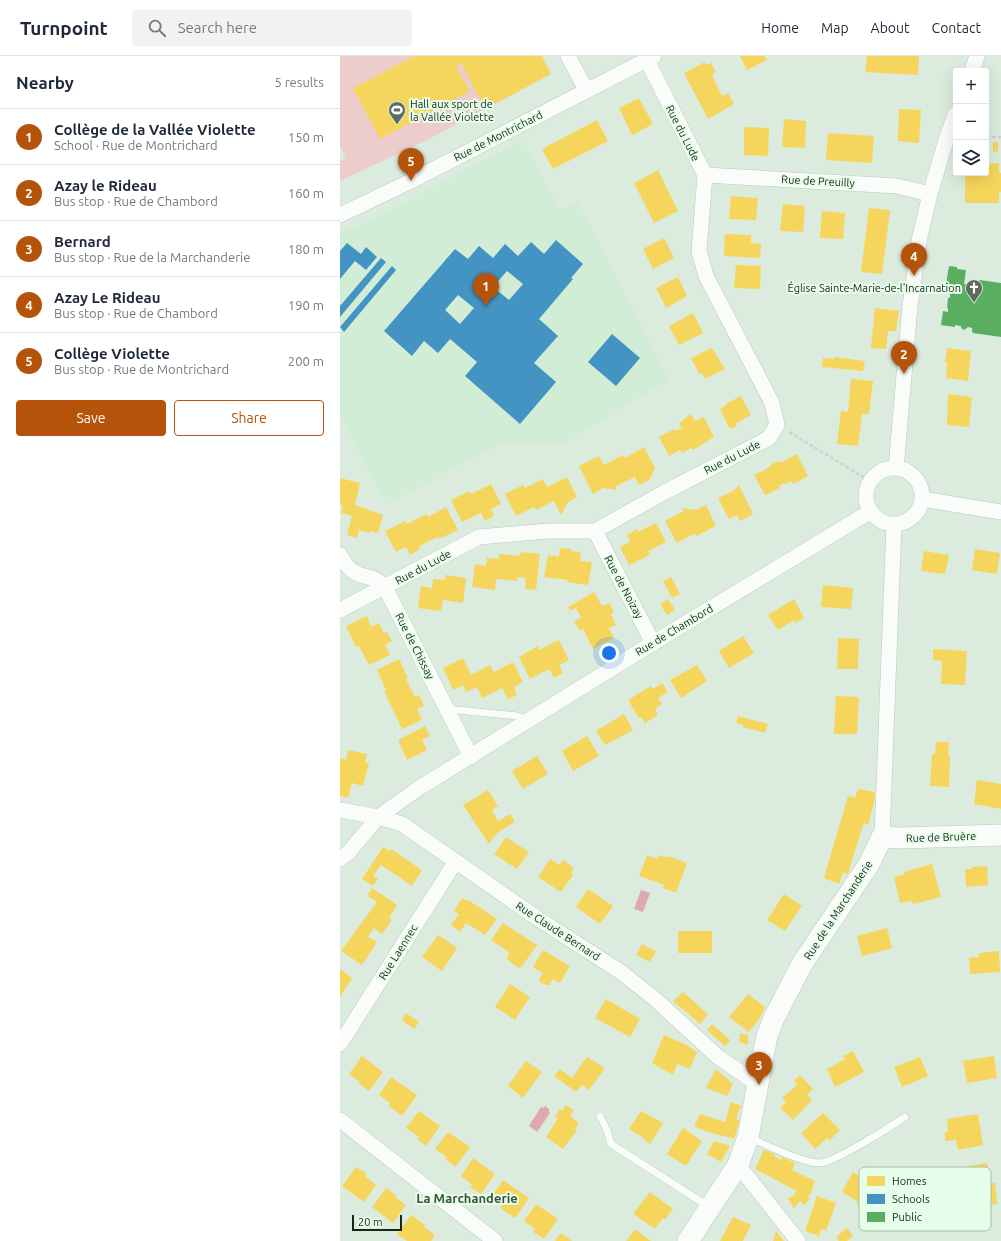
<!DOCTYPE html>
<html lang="en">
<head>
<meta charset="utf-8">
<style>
  :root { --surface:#fff; --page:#f2f2f3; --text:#1f2937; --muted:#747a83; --line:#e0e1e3; --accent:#b45309 }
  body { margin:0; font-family:Ubuntu,sans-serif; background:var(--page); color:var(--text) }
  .controls { position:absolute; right:12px; top:12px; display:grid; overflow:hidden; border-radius:4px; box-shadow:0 4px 16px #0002 }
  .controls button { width:36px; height:36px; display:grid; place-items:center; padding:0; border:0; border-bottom:1px solid var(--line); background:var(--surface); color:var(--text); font:20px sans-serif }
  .scale { position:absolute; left:12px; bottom:10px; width:50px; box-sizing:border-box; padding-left:4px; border:2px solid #1a251c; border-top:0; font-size:11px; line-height:14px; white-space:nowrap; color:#1a251c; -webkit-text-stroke:3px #e6fee9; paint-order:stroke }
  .you { position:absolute; left:269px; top:597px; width:14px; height:14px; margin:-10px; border:3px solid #fff; border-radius:50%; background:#1a73e8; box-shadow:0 0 0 6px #1a73e833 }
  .badge { display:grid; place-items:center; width:26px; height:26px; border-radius:50%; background:var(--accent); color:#fff; font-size:13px; font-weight:700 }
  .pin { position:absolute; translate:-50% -33px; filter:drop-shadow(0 1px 2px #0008) }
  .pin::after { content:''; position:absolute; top:21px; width:14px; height:12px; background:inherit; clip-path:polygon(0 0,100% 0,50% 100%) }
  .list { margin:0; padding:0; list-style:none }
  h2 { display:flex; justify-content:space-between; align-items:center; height:52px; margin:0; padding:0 16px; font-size:17px }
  h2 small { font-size:13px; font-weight:400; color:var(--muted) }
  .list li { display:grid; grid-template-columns:26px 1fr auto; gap:12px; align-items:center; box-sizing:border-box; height:56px; padding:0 16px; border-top:1px solid var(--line) }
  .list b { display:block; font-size:15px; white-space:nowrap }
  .list p { margin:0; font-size:13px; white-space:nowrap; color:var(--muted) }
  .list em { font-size:13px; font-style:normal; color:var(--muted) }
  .actions { display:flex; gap:8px; padding:12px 16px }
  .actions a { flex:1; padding:9px 0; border:1px solid var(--accent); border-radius:4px; text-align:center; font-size:14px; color:var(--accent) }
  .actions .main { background:var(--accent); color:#fff }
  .icon { flex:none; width:22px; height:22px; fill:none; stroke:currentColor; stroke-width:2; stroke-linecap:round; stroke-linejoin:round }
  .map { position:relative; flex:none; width:661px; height:1185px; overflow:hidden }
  header { display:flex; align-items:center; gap:24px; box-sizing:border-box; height:56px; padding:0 20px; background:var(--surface); border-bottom:1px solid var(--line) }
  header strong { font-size:19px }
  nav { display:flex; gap:22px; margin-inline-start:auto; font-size:14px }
  .search { width:280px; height:36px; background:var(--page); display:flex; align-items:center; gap:10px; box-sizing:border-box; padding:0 14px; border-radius:4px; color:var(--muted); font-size:15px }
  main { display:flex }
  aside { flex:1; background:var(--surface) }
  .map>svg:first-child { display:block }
  .built { fill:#d2edd6 }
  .green { fill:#eccdcc }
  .water { fill:#dea9ad }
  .homes { fill:#f6d55c }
  .schools { fill:#4393c3; fill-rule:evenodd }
  .public { fill:#5aae61 }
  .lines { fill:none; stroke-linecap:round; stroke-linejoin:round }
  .lane-casing { stroke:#bcc9be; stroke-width:8 }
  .street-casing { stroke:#bcc9be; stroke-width:16 }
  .secondary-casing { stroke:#bcc9be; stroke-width:22 }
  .path { stroke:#ced3d0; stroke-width:2.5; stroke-dasharray:4 2; stroke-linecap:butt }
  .lane { stroke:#fafcfa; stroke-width:7 }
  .street { stroke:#fafcfa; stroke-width:15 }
  .secondary { stroke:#fafcfa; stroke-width:21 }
  .labels { text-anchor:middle; stroke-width:4; stroke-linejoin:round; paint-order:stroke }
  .poi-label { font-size:11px; fill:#1a251c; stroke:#e6fee9; text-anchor:start }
  .street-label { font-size:11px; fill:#1a251c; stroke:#e6fee9 }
  .quarter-label { font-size:13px; font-weight:bold; fill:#3c543f; stroke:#e6fee9 }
  .key { fill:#e6fee9; stroke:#a9bdac; stroke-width:1 }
  .key-label { font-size:11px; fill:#1a251c }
</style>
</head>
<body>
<header>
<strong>Turnpoint</strong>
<div class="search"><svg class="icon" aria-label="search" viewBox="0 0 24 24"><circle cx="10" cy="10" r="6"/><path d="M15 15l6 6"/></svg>Search here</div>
<nav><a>Home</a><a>Map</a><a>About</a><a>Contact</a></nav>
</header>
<main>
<aside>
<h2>Nearby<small>5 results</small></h2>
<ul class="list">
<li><span class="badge">1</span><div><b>Collège de la Vallée Violette</b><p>School · Rue de Montrichard</p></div><em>150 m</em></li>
<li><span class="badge">2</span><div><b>Azay le Rideau</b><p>Bus stop · Rue de Chambord</p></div><em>160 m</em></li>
<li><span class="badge">3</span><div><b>Bernard</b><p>Bus stop · Rue de la Marchanderie</p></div><em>180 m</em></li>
<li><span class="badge">4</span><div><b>Azay Le Rideau</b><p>Bus stop · Rue de Chambord</p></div><em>190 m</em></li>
<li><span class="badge">5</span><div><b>Collège Violette</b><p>Bus stop · Rue de Montrichard</p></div><em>200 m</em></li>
</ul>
<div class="actions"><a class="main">Save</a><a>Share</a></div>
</aside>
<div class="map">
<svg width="661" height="1185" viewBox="0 0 661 1185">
  <rect width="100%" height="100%" fill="#dbecde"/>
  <path class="built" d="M183,84L220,154L238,146L329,323L222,389L162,388L46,448L0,359V177L30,164Z"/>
  <path class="green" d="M0,0H202L211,18L89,83L0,125V105L6,102L0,91Z"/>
  <path class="water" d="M301,834L310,837L303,856L294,853Z
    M205,1050L209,1053V1056L210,1057L197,1076L189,1070L201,1051L203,1052Z"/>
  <path class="homes" d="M75,0H202L211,18L145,53L122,8L116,11L130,35L40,83L13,32Z
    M400,0H425L427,4L407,14Z
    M527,0H579L578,19L525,16Z
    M365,6L366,9L371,7L376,16L372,19L382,40L388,37L394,48L368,63L344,17Z
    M299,42L313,68L292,79L279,52Z
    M559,53L581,54L579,87L558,85Z
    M444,63L466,65L465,92L442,91Z
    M257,64L268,85L213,113L202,93Z
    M404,71L429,72L428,100L404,99Z
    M488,77L534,80L532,107L486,104Z
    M653,86H658V95L653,96Z
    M646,106H648V108L659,107V117H661V136H659V147H625V117H646Z
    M318,114L338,155L314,167L294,127Z
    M391,140L418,142L416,164L389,163Z
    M443,148L465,150L463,176L440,175Z
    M529,152L550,154L542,218L521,216Z
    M482,155L505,157L503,183L480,182Z
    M385,178L411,179V187L421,188L420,202L384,200Z
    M324,182L334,202L313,213L303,193Z
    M396,209L421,210L420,233L394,232Z
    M338,221L347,240L326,252L316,232Z
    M535,252L559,255L556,275H548L546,293L531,292Z
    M353,257L363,277L339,289L329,270Z
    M372,292L385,313L365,323L362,317L359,318L351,302Z
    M607,292L631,295L628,325L606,322L607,306H605Z
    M494,301L525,305L523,315L482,311L483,302L494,303Z
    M511,323L533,325L529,358H522L518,390L497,388L501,355L508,356Z
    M608,338L632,341L629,371L607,369Z
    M401,340L411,359L396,367L397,370L390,373L380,353L386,349V348Z
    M351,358L355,365L364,361L374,381L353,394L351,392L342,397L340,394L329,400L319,381L334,373L335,375L342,372L339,367Z
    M304,391L315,412L309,424L299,429L295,421L275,431L277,434L263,432L253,438L239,410L259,400L264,409L283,399L285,402Z
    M457,398L468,420L453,428L452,425L445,428L444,427L439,430L440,432L425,439L414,419L428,412L434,406H443Z
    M227,421L237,441L228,446L221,459L214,445L196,454L194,451L176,460L165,438L183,429L185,432L203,423L207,431Z
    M0,422L20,427L15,449L43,459L38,477L31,475L30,477L19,474L17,482L7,479L12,460L1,457L3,449H0Z
    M151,428L161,448L151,453L154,460L145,465L141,457L122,466L111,444L129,435L131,438Z
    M399,429L413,458L400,465L397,459L389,463L378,442L393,435Z
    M366,449L376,470L356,480L355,477L337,487L325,465L344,455L342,452L356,454Z
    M106,451L118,474L99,483L98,481L79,490L80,493L70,499L66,491L56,496L45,475L66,465L67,468L87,458L88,461Z
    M316,467L326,486L308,495L310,499L289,509L280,491L290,486L287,479L297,473L298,476Z
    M220,492L231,493V495L241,496L240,505L252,506L248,529L227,526L228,524L204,521L208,499L219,501Z
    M635,493L660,497L657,518L632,514Z
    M584,495L609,499L605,518L581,515Z
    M180,496L200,498L196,534L185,533L186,522L178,521L177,525L156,523L155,534L132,531L135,508L146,510L147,502L159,503V498L180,500Z
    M105,519L126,522L123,547L103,544L101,555L78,552L81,530L92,532L93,523L105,524Z
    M331,521L340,538L332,542L323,525Z
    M483,529L513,532L511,553L481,551Z
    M254,536L262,550L269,547L274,556L271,558L276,569L269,572L274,582L253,593L243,573L240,575L234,565L241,562L236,552L230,555L228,551Z
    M328,543L335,554L327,559L320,548Z
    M454,543L464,562L456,567L454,564L438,574L428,559Z
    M27,560L31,571L39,567L44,577L47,576L52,585L45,589L50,599L29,609L19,590L16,591L6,570Z
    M403,580L414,597L389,612L379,595Z
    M498,582L519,583L518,613H497Z
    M219,584L229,604L219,609L223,617L214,622L209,613L190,623L179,601L198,590L199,594Z
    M593,593L627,595L625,629L601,628L602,605L593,604Z
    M123,602L131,619L150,609L154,616L173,606L183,626L174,631L177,639L168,643L162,632L142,642L137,631L126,636L123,629L113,634L103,612Z
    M59,603L68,622L66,623L75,641L79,639L84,650L77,653L82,664L62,673L44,635L46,634L37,614Z
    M357,609L367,625L341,642L330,624Z
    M322,627L328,636L318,642L322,648L315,653L318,659L305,667L301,661L299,662L288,644L311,630L313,633Z
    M496,640L519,641L517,678H494Z
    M284,658L293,674L265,689L256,675Z
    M398,660L428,668L425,677L403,671V669L396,667Z
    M85,670L90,680L82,684L87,694L67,704L58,684Z
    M247,680L259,700L233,715L222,695Z
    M596,686H609L608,699H610L609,731L590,730L592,698H595Z
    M8,694L27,698L25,707H29L23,730L12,727L8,742L0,740V702L6,704Z
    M197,700L208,718L183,733L172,715Z
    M637,724L661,728V753L634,748Z
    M518,733L535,736L534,747L528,769L524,767L521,775L508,818L503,816L499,828L484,822L508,740L515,742Z
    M148,734L158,750L152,754L158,765L170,758L175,766L157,777L149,788L123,749Z
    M166,781L189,796L177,813L154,798Z
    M43,791L50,795L51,793L82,814L72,830L41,809L33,820L38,823L33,830L22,823Z
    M307,799L317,803L318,799L328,802V800L347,807L336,837L323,832L324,829L299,820Z
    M210,803L219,809L223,804L234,812L231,817L233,819L221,836L198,821Z
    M592,808L601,841L573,848L572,845L560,847L554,821L565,818L564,816Z
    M647,810L648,829L626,831L625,813H632V811Z
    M32,832L57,849L49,862L52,864L42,878L34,872L28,881L37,886L22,909L1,895L37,846L29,841L28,838Z
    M248,833L273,850L260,868L236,851Z
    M444,838L462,850L445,875L427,864Z
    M122,842L127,845L128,844L157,863L145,879L126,867L120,876L111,869L119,858L114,855Z
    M163,867L197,889L180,913L168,904L167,901L170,897L151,884Z
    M547,872L552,892L522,900L517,880Z
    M338,875H372V897H338Z
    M98,879L117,892L102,915L82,901Z
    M302,888L316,895L310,906L296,899Z
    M203,894L230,910L220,927L213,923L209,929H206L200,926L199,923L203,917L193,911Z
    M659,895L660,916L630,918L629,902L639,901V897Z
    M0,913L12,922L0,941Z
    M170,928L190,941L175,964L155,951Z
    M343,936L368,958L360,968L333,945Z
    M408,938L425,951L420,962L409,976L389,961Z
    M266,943L300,963L290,981L255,962Z
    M66,957L79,966L74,973L62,964Z
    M372,968L390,984L385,990L367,974Z
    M400,977L408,979V989L399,986Z
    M324,979L347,989L357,996L350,1013L337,1008L333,1019L312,1007Z
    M513,995L524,1016L495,1031L487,1013L505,1003L503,1000Z
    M22,1000L43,1016L29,1035L19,1028L20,1026L9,1018Z
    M654,1000L657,1022L627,1027L623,1005Z
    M247,1001L265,1012L249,1034L242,1029L236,1036L214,1020L220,1013L232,1022Z
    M580,1001L588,1020L562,1031L554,1011Z
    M186,1005L202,1016L183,1042L168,1030Z
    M376,1013L393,1028L387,1040L366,1032Z
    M460,1019L473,1033L467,1039L472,1044L453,1064L440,1052L446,1046L442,1042L457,1029L454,1025Z
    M51,1021L77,1039L62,1060L49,1050L50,1047L39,1039Z
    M391,1046L401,1050L396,1063L400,1064L394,1083L365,1075L354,1070L360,1058L385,1066Z
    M226,1049L234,1054L230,1060L239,1067L235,1073L237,1074L223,1093L206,1081L218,1062L215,1060L220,1053L222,1055Z
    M79,1055L100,1070L86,1090L77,1083L79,1081L66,1072Z
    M301,1055L323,1067L310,1088L303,1083L304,1082L289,1073Z
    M483,1057L500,1074L490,1084L487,1082L475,1093L461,1077Z
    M638,1058L643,1089L618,1094L616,1084L606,1085L604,1077L608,1076L607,1063Z
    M343,1072L362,1085L346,1110L327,1098Z
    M108,1076L130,1091L115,1111L105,1103L107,1101L95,1093Z
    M374,1085L390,1090L381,1106L367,1098Z
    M424,1094L435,1098L434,1100L441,1104L442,1101L455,1107L452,1114L475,1125L470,1140L466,1139L470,1143L464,1149L460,1145L454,1152L448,1143L452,1140V1141L457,1135L415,1113Z
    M133,1102L155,1118L141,1138L130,1131L132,1129L121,1120Z
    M647,1107L651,1127H655L657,1148L630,1153L628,1138L632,1137L628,1110Z
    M16,1111L27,1118L25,1120L36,1129L24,1146L2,1130Z
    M536,1111L549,1117L530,1154L516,1147L517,1145L502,1136L513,1116L528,1125Z
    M163,1124L189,1142L175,1162L160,1152L162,1149L151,1141Z
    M46,1132L56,1139L55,1141L66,1149L53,1167L32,1151Z
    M310,1136L333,1153L325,1164L323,1162L315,1173L293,1158Z
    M477,1140L496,1147L486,1175L481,1173L479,1180L465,1175Z
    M196,1148L218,1163L204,1183L193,1176L195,1173L184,1165Z
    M71,1159L85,1169L84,1171L95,1179L91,1185H67L57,1178Z
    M393,1161L411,1169L403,1185H380Z
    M507,1172L513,1180L507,1185H499L496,1181Z
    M295,1173L311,1185H286Z
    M436,1175L444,1185H433Z
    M221,1177L232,1185H215Z"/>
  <path class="schools" d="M216,184L243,208L231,222L233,223L199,263L218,280L194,307L216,326L180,368L125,320L137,306L110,283L98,297L84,285L72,300L44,275L115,193L128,203L139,190L153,202L165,188L178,200L191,186L204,198ZM167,215L183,228L169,244L153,231ZM118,239L134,252L120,268L105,254Z
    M7,187L21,198L26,191L37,201L26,214L15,205L0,223V195Z
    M41,202L46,206L0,261V250Z
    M52,210L56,214L4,276L0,271Z
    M272,278L300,302L276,330L248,306Z"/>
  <path class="public" d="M609,210L617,211V213L626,214L624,228L638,230V226L640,224L661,227V281L633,277L632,275V272L628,271L624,274L621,272V270L615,269V271L601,269L603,255L608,256V252H607L608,242H610V238L605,237L606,232H608V228H606Z"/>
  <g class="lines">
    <g class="lane-casing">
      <path id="lane" d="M107,653L177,660L187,665
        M260,1060L267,1074L271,1088L368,1150
        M410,1082C427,1089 462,1107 479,1107C494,1107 550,1071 565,1061"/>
    </g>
    <g class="street-casing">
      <path id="street" d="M228,0L246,34
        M632,15L637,0
        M365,119L557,130L590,138
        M0,159L71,125L314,0
        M556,412L570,250L579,185L590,138L607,81L616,57
        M526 440a28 28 0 1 1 56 0a28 28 0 1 1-56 0Z
        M582,443L661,456
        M255,475L313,587
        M0,499C15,528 30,514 45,531L131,701
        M0,554L139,481L208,475H255L323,437L429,382L437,369L432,347L366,220L359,195L365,119L307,4
        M0,754L38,761L62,768L197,862L281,916L315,943L378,1001L419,1029
        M542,781L554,468
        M0,803L9,796L38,761L79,732L313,587L531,455
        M0,988L116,805
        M0,1064L155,1185
        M398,1109L458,1185"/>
    </g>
    <g class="secondary-casing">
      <path id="secondary" d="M348,1185L398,1109L408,1081L427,980L434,962L462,908L529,808L542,781L562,782L661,779"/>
    </g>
    <path class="path" d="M646,81H661
      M449,376L530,425"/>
    <use href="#lane" class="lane"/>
    <use href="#street" class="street"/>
    <use href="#secondary" class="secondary"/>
  </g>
  <defs>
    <g id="stadium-pin" transform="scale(0.9)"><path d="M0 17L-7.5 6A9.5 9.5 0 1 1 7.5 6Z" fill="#5e6b60" stroke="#e6fee9"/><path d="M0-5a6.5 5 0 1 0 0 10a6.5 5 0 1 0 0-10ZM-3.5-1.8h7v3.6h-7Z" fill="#fff"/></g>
    <g id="church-pin" transform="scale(0.9)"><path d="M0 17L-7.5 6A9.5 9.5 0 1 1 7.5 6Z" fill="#5e6b60" stroke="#e6fee9"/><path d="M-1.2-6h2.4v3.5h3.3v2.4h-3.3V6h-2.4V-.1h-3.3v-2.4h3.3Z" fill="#fff"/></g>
  </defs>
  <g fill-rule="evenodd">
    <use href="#stadium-pin" x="57" y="54"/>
    <use href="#church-pin" x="634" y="232"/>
  </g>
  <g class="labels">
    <g class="poi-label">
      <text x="70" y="52">Hall aux sport de<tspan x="70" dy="13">la Vallée Violette</tspan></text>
      <text x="621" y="236" text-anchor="end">Église Sainte-Marie-de-l'Incarnation</text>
    </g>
    <g class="street-label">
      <text transform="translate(343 77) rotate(63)" y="4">Rue du Lude</text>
      <text transform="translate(158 80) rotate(-27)" y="4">Rue de Montrichard</text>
      <text transform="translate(478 125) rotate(3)" y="4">Rue de Preuilly</text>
      <text transform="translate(392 401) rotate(-27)" y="4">Rue du Lude</text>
      <text transform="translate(83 511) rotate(-28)" y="4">Rue du Lude</text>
      <text transform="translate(284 531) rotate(62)" y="4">Rue de Noizay</text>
      <text transform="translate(334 574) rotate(-31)" y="4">Rue de Chambord</text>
      <text transform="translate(75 590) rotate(63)" y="4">Rue de Chissay</text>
      <text transform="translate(601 781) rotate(-2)" y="4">Rue de Bruère</text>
      <text transform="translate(498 854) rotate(-57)" y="4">Rue de la Marchanderie</text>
      <text transform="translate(218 875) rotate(33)" y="4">Rue Claude Bernard</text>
      <text transform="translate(58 896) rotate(-58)" y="4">Rue Laennec</text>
    </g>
    <g class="quarter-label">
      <text x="127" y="1147">La Marchanderie</text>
    </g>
  </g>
  <rect x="519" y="1111" width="132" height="64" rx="6" class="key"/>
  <rect x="527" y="1120" width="18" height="10" fill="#f6d55c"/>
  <rect x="527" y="1138" width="18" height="10" fill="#4393c3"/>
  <rect x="527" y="1156" width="18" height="10" fill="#5aae61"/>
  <g class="key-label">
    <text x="552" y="1129">Homes</text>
    <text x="552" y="1147">Schools</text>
    <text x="552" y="1165">Public</text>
  </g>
</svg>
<div class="controls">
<button>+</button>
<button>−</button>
<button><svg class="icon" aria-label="layers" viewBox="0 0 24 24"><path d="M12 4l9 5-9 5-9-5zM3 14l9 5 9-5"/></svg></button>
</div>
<div class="scale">20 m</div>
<div class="you"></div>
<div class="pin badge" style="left:146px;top:250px">1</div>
<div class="pin badge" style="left:564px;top:318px">2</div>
<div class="pin badge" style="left:419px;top:1029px">3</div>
<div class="pin badge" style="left:574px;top:220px">4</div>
<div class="pin badge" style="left:71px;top:125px">5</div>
</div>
</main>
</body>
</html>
